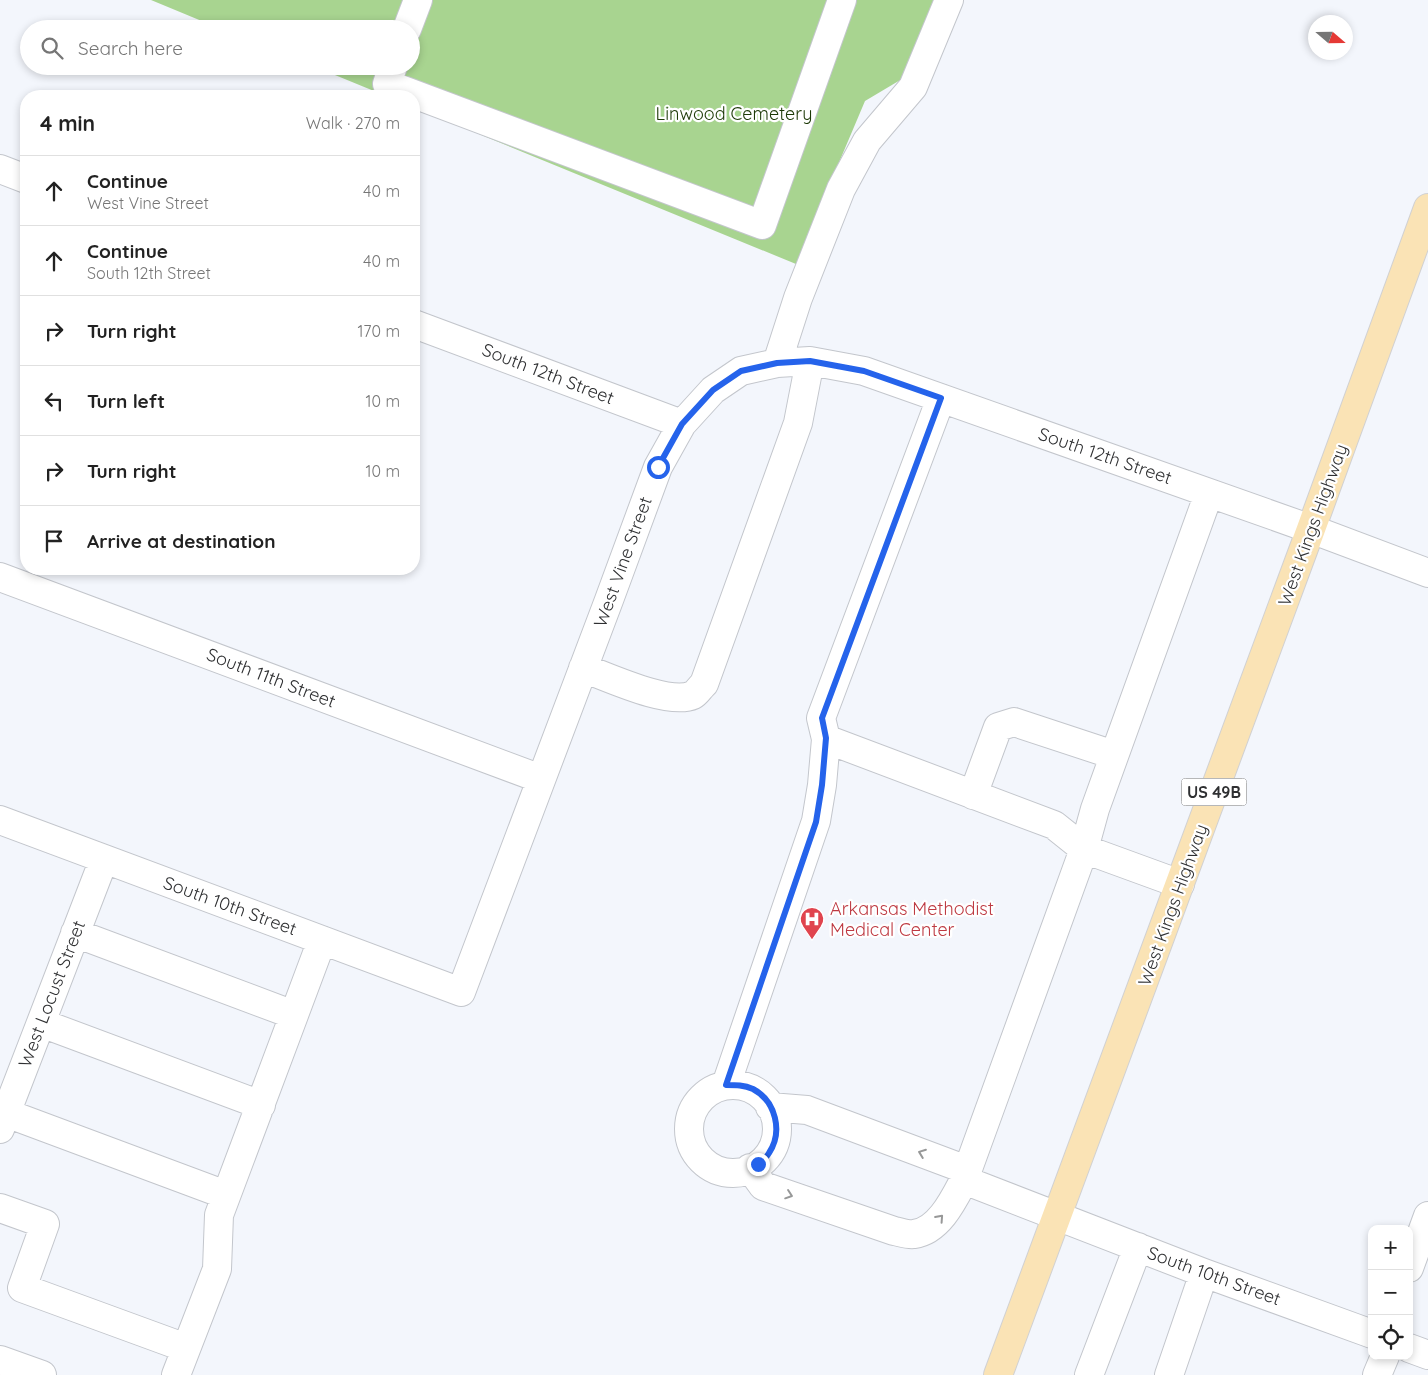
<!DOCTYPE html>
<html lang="en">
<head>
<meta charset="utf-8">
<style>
  :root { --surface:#fff; --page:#f2f2f2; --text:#222; --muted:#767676; --line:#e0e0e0 }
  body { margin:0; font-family:Quicksand,sans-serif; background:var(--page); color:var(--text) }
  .controls { position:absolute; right:15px; bottom:15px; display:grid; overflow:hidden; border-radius:10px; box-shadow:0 2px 8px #0003 }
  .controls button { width:45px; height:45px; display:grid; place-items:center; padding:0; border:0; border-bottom:1px solid var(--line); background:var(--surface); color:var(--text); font:25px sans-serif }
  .compass { position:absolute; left:1308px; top:15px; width:45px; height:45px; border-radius:50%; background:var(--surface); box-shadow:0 2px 8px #0003; rotate:110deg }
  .stop { position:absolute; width:15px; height:15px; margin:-11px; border:4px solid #2563eb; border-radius:50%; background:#fff }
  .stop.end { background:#2563eb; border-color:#fff; box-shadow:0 1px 5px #0008 }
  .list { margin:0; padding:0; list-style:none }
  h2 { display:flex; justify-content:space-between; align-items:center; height:65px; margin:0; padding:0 20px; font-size:21px }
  h2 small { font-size:16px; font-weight:400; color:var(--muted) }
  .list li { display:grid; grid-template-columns:32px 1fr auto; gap:15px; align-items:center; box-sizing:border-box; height:70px; padding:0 20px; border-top:1px solid var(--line) }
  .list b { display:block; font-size:19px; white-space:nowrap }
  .list p { margin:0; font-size:16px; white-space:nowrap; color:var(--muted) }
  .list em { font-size:16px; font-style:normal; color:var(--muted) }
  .icon { flex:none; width:28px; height:28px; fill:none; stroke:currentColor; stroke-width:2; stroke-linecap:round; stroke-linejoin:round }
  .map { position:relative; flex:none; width:1428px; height:1375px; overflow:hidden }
  .search { position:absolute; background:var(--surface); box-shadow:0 2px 8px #0003; left:20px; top:20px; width:400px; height:55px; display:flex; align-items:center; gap:12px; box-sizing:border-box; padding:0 18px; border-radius:28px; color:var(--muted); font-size:19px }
  .panel { position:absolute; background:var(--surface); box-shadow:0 2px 8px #0003; left:20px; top:90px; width:400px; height:485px; border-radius:20px }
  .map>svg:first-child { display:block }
  .green { fill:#a8d490 }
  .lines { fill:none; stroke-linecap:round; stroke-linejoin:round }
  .minor-casing { stroke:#c3c6cc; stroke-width:30 }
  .major-casing { stroke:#d1d1d2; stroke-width:30 }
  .minor { stroke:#fff; stroke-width:28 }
  .major { stroke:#fae3b5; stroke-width:28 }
  .oneway { stroke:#979898 }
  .route { stroke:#2563eb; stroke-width:6 }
  .labels { text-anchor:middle; stroke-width:4.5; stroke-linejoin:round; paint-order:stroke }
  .shield { fill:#fff; stroke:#6d6e70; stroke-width:1 }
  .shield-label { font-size:16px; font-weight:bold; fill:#2f3032 }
  .park-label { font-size:18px; fill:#1c3906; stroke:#fff }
  .street-label { font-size:18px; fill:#2f3032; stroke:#fff }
  .health-label { font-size:18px; fill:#be3a42; stroke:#fff; text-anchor:start }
</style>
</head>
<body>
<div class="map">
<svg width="1428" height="1375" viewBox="0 0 1428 1375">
  <rect width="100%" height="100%" fill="#f3f6fc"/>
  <path class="green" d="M151,0H937L907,76L865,101L796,264L313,66H411V29H221Z"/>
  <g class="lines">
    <g class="minor-casing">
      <path id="minor" d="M407,29L418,0
        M393,66L387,84L762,225L842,0
        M0,169L26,179
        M414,324L682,424
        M777,363L810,361L864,371L1311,529L1428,573
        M1209,493L1095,809L1084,849L964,1180L1204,1273L1372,1334
        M0,577L541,779
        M583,668C608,677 669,706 693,695C697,693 700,687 704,684L798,423L810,361
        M826,739L1054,825L1084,849L1180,884
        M973,795L998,727L1014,722L1114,755
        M0,820L461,992L609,600L658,467L682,424L713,390L741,371L777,363L798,298L841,189L867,141L913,87L949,0
        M75,933L294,1015L219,1215L217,1269L176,1375
        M294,1015L322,940
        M41,1023L261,1105
        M726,1085L816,821L822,785L826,739L821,718L941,398
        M689 1129a44 44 0 1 1 88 0a44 44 0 1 1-88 0Z
        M770,1107L807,1110L967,1170
        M6,1113L226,1195
        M0,1129L104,859
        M750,1168L763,1186L894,1231C900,1232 908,1235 914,1234C939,1231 954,1199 964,1180
        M0,1208L45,1224L22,1288L186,1348
        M1409,1268L1428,1216
        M1409,1348L1428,1355
        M0,1360L42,1375
        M1089,1375L1138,1247
        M1169,1375L1204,1273
        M1377,1375L1385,1356"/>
    </g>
    <g class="major-casing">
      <path id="major" d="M998,1375L1311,529L1428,208"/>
    </g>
    <use href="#minor" class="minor"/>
    <use href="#major" class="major"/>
  </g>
  <defs><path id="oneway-chevron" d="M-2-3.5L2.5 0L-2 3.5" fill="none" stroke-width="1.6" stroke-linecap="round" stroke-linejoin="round" transform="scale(1.25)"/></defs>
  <g class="oneway">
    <use href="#oneway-chevron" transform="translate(922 1153) rotate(-159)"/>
    <use href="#oneway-chevron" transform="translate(789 1195) rotate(19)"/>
    <use href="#oneway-chevron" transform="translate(940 1218) rotate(-48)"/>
  </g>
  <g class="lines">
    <path class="route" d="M658,467L682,424L713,390L741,371L777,363L810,361L864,371L941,398L822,718L826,738L822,785L816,822L726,1085C736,1085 744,1085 753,1089C776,1101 783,1132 769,1153C767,1157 762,1161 758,1164"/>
  </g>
  <defs>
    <g id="hospital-pin" transform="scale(1.25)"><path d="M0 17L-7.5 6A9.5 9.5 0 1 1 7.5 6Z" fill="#e0444e" stroke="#fff"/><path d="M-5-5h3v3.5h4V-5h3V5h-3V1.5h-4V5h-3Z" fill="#fff"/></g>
  </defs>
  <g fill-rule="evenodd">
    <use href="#hospital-pin" x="812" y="919"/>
  </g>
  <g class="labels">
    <rect class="shield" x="1181.5" y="778.5" width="65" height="27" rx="4"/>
    <g class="shield-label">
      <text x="1214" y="798">US 49B</text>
    </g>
    <g class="park-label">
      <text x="734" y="120">Linwood Cemetery</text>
    </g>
    <g class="street-label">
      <text transform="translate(548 374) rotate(21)" y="6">South 12th Street</text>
      <text transform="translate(1105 456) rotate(19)" y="6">South 12th Street</text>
      <text transform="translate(1313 525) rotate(-70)" y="6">West Kings Highway</text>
      <text transform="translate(623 562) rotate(-70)" y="6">West Vine Street</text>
      <text transform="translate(271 678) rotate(21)" y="6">South 11th Street</text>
      <text transform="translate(1173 905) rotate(-70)" y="6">West Kings Highway</text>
      <text transform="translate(230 906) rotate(20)" y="6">South 10th Street</text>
      <text transform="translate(52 994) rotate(-69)" y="6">West Locust Street</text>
      <text transform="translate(1214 1276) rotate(20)" y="6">South 10th Street</text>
    </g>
    <g class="health-label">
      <text x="830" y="915">Arkansas Methodist<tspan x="830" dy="21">Medical Center</tspan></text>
    </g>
  </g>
</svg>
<div class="controls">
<button>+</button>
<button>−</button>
<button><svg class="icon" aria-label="locate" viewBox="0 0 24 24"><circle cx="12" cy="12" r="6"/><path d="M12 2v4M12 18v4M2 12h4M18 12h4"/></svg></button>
</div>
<svg class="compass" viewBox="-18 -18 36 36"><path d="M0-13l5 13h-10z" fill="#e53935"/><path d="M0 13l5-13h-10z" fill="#767676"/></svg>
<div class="stop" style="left:658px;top:467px"></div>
<div class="stop end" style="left:758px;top:1164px"></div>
<div class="search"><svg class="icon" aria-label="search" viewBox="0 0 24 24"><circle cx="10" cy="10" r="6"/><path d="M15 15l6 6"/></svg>Search here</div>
<section class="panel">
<h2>4 min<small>Walk · 270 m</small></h2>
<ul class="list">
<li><svg class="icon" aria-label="ahead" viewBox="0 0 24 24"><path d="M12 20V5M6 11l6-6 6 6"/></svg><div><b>Continue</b><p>West Vine Street</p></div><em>40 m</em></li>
<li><svg class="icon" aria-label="ahead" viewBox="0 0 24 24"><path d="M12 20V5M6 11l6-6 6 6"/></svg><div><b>Continue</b><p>South 12th Street</p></div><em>40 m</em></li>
<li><svg class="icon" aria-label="right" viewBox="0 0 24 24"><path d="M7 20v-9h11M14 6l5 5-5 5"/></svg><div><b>Turn right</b></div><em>170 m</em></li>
<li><svg class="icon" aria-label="left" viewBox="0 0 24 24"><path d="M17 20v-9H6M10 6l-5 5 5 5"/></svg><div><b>Turn left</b></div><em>10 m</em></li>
<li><svg class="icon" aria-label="right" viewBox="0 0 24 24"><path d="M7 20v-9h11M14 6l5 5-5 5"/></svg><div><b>Turn right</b></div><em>10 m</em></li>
<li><svg class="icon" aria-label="arrive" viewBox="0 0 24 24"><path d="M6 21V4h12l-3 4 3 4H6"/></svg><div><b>Arrive at destination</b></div></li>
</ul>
</section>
</div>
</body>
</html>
